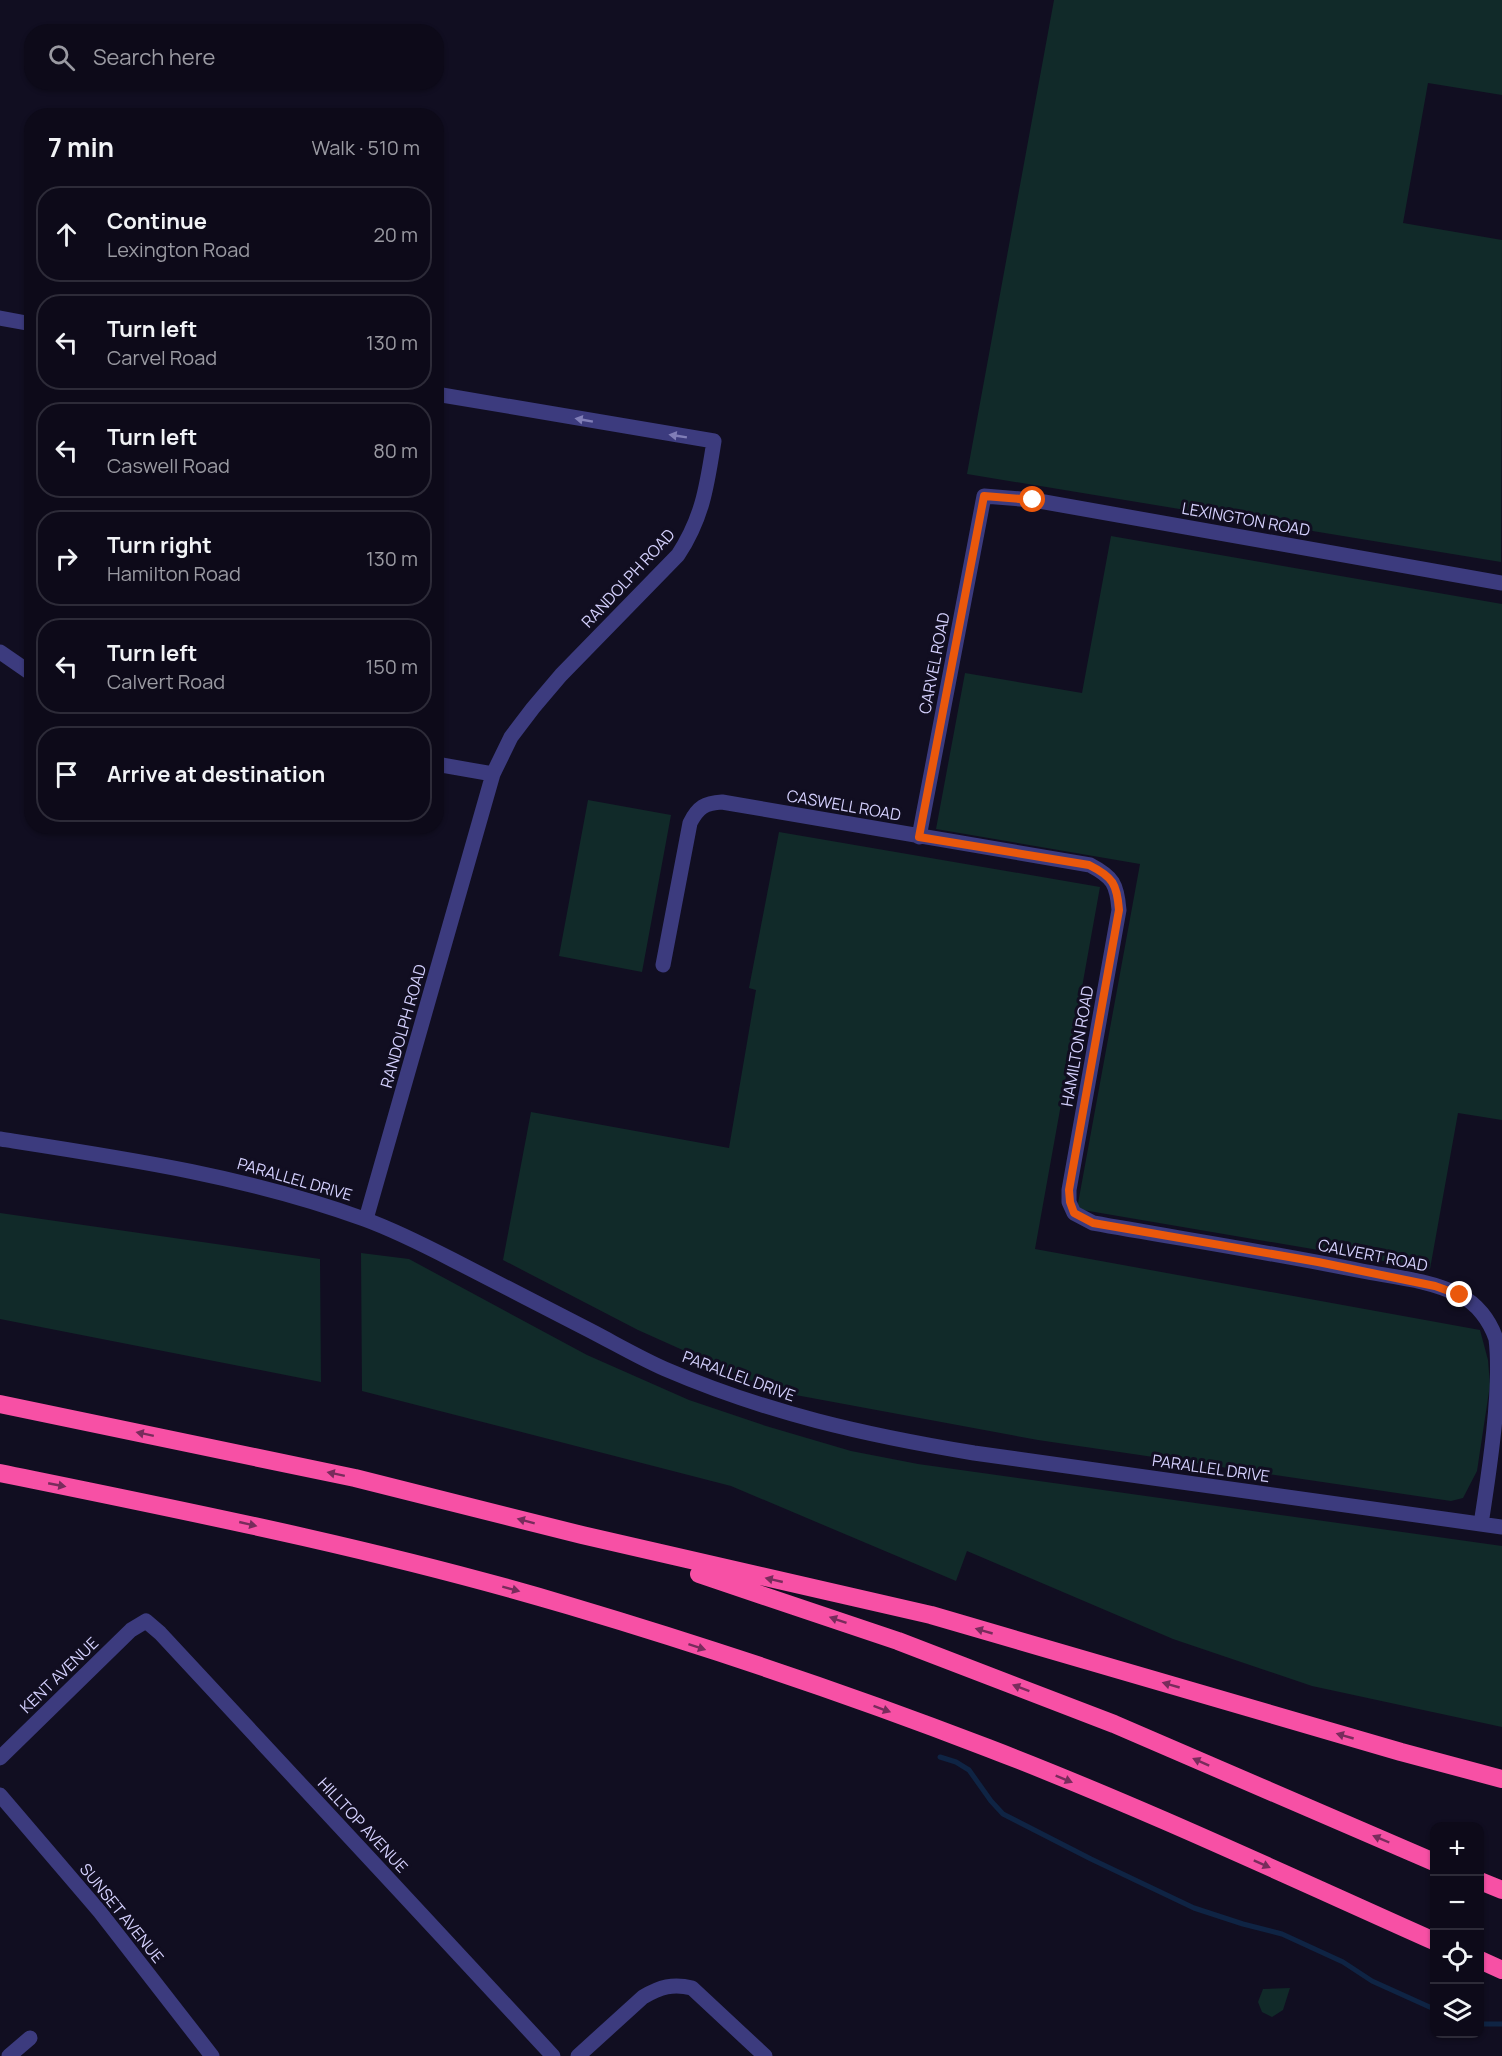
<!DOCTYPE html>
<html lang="en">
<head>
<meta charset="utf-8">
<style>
  :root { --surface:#0d0a19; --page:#161322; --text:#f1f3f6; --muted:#9a9aa2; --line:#2d2b38 }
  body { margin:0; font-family:Manrope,sans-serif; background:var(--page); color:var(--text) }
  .controls { position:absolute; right:18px; bottom:18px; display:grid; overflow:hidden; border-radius:12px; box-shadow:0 2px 4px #0004 }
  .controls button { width:54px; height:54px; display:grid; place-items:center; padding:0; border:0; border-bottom:2px solid var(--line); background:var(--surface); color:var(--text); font:30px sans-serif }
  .stop { position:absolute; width:18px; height:18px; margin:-14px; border:4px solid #ea580c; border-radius:50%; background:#fff }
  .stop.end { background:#ea580c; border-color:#fff; box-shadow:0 2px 6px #0008 }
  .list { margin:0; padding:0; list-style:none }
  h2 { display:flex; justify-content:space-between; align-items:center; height:78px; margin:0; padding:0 24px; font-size:26px }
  h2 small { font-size:20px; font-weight:400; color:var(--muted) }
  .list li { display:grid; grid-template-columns:39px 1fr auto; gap:18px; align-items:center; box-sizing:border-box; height:96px; margin:0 12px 12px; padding:0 12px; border:2px solid var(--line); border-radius:24px }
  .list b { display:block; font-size:22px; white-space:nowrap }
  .list p { margin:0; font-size:20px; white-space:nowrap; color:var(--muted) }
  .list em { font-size:20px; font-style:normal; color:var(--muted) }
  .icon { flex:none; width:33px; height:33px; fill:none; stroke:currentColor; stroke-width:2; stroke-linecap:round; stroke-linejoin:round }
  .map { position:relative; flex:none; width:1502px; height:2056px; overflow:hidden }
  .search { position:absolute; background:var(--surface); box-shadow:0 2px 4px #0004; left:24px; top:24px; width:420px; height:66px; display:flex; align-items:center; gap:15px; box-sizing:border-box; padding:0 21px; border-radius:24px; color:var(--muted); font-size:22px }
  .panel { position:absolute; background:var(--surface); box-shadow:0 2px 4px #0004; left:24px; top:108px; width:420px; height:726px; border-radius:24px }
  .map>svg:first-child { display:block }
  .green { fill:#112a29 }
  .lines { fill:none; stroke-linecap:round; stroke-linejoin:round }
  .stream { stroke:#0f2444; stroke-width:5 }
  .minor { stroke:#3c3b7e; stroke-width:15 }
  .highway { stroke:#f750a5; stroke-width:18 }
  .oneway { fill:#807eb7 }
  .oneway2 { fill:#782c5c }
  .route { stroke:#ea580c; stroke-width:8 }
  .labels { text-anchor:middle; stroke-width:6; stroke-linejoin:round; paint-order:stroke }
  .street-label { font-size:16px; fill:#d4d0fd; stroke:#110e21 }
</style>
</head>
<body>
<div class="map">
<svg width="1502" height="2056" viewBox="0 0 1502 2056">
  <rect width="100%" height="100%" fill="#110e21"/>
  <path class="green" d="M1054,0H1502V95L1428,83L1403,223L1502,240L1501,562L967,474Z
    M1111,536L1502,604V1120L1458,1113L1430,1269L1077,1209L1140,864L936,829L965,673L1082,693Z
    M588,800L671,815L642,972L559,956Z
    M779,832L1100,887L1035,1249L1480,1330L1488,1360L1490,1385L1477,1471L1463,1498L1451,1501L1038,1440L774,1391L638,1330L503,1260L531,1112L729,1148L756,990L749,988Z
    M0,1213L320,1259L321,1382L0,1319Z
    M361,1253L409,1259L587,1355L689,1400L766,1426L851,1451L918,1464L1502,1546V1727L1312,1686L1173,1639L967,1551L956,1581L731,1486L362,1391Z
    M1290,1988L1283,2010L1272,2017L1262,2012L1258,2002L1263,1989Z"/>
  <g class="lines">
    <path class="stream" d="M940,1757L956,1762L969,1770L991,1801L1003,1814L1091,1859L1194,1908L1243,1924L1282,1934L1343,1962L1372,1981L1434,2009
      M1480,2024H1502"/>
    <path class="minor" d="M0,318L32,324
      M0,652L32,674
      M436,764L493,774
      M919,837L984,496L1033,500L1502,583
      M663,965L690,823C698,807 705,803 722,802L1090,865C1113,877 1117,884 1119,910L1069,1190V1202L1074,1213L1093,1223C1183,1239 1273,1253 1362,1271C1393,1277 1430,1280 1459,1295C1477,1303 1490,1321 1496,1339C1502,1388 1489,1473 1481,1524
      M0,1139C123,1158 246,1176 364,1219C394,1230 424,1245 453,1260C499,1284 545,1307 591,1331C616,1344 640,1358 665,1369C767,1413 865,1435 974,1453L1502,1527
      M366,1219L493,774L511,737L533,708L561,675L678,555C703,517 707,485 714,441L436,394
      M0,1758L131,1630L146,1621L160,1633L553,2056
      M0,1795L100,1912L212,2056
      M9,2056L30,2038
      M578,2056L643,1997C660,1987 673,1983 692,1988L765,2056"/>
    <path class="highway" d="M0,1404L355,1478L582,1535L931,1615L1401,1752L1502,1779
      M0,1473C191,1512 383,1550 570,1606C711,1648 851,1695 988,1748C1139,1806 1286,1875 1434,1941
      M699,1574L898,1641L1114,1724L1434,1862
      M1480,1881L1502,1890
      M1480,1960L1502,1970"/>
  </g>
  <defs><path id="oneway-solid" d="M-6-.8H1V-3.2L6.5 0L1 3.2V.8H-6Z" transform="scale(1.5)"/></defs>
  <g class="oneway">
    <use href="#oneway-solid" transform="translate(584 420) rotate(-170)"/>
    <use href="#oneway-solid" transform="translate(678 436) rotate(-171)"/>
  </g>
  <g class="oneway2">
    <use href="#oneway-solid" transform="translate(145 1434) rotate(-168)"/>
    <use href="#oneway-solid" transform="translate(336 1474) rotate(-168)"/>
    <use href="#oneway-solid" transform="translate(57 1485) rotate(11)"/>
    <use href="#oneway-solid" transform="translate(526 1521) rotate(-165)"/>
    <use href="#oneway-solid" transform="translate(248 1524) rotate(13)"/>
    <use href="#oneway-solid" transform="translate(774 1580) rotate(-167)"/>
    <use href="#oneway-solid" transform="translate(511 1589) rotate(15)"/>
    <use href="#oneway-solid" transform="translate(838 1620) rotate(-161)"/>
    <use href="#oneway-solid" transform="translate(984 1631) rotate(-164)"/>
    <use href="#oneway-solid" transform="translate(697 1647) rotate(18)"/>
    <use href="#oneway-solid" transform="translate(1171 1685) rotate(-164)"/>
    <use href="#oneway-solid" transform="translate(1021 1688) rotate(-159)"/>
    <use href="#oneway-solid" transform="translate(882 1709) rotate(20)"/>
    <use href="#oneway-solid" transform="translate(1345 1736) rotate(-164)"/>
    <use href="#oneway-solid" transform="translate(1201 1762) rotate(-156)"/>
    <use href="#oneway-solid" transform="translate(1064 1779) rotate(22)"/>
    <use href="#oneway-solid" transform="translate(1381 1839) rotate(-157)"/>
    <use href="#oneway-solid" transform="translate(1262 1864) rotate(24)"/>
  </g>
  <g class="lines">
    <path class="route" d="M1033,500L984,496L919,837L1089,865C1113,877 1117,884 1119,910L1069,1190L1070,1202L1074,1213L1093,1223L1318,1262L1435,1286L1460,1295"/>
  </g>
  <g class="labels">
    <g class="street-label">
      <text transform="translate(1246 519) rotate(10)" y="6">LEXINGTON ROAD</text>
      <text transform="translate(628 578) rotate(-47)" y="6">RANDOLPH ROAD</text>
      <text transform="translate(934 663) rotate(-79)" y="6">CARVEL ROAD</text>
      <text transform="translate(844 805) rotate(10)" y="6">CASWELL ROAD</text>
      <text transform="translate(403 1026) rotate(-74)" y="6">RANDOLPH ROAD</text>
      <text transform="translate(1077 1046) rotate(-80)" y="6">HAMILTON ROAD</text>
      <text transform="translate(295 1179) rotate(16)" y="6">PARALLEL DRIVE</text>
      <text transform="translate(1373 1255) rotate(11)" y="6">CALVERT ROAD</text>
      <text transform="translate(739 1376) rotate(20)" y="6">PARALLEL DRIVE</text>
      <text transform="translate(1211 1468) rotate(8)" y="6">PARALLEL DRIVE</text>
      <text transform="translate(59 1675) rotate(-44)" y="6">KENT AVENUE</text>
      <text transform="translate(363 1825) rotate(47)" y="6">HILLTOP AVENUE</text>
      <text transform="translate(122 1913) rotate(51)" y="6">SUNSET AVENUE</text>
    </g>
  </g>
</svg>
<div class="controls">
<button>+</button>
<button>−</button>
<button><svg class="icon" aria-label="locate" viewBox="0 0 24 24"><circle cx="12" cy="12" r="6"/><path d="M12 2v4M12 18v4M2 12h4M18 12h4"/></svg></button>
<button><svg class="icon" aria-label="layers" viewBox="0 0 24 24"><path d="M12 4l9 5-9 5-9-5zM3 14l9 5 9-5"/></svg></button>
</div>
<div class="stop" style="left:1033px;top:500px"></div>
<div class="stop end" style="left:1460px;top:1295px"></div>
<div class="search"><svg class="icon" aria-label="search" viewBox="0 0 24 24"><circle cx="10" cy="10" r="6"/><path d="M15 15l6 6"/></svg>Search here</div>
<section class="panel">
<h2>7 min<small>Walk · 510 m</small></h2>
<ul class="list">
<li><svg class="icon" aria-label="ahead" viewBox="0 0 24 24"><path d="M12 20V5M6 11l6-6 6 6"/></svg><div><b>Continue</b><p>Lexington Road</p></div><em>20 m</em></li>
<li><svg class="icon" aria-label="left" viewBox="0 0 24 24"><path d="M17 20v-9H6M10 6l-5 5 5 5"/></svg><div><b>Turn left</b><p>Carvel Road</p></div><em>130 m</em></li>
<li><svg class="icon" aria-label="left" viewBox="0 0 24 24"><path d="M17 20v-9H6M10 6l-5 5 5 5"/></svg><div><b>Turn left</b><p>Caswell Road</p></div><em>80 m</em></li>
<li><svg class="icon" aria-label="right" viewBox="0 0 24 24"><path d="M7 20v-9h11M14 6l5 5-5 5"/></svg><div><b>Turn right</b><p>Hamilton Road</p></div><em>130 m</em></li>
<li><svg class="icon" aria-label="left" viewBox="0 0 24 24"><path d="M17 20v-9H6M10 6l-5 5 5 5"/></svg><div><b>Turn left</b><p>Calvert Road</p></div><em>150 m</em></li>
<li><svg class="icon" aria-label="arrive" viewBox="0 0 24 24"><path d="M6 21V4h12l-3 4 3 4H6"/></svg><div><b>Arrive at destination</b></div></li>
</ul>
</section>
</div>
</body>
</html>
